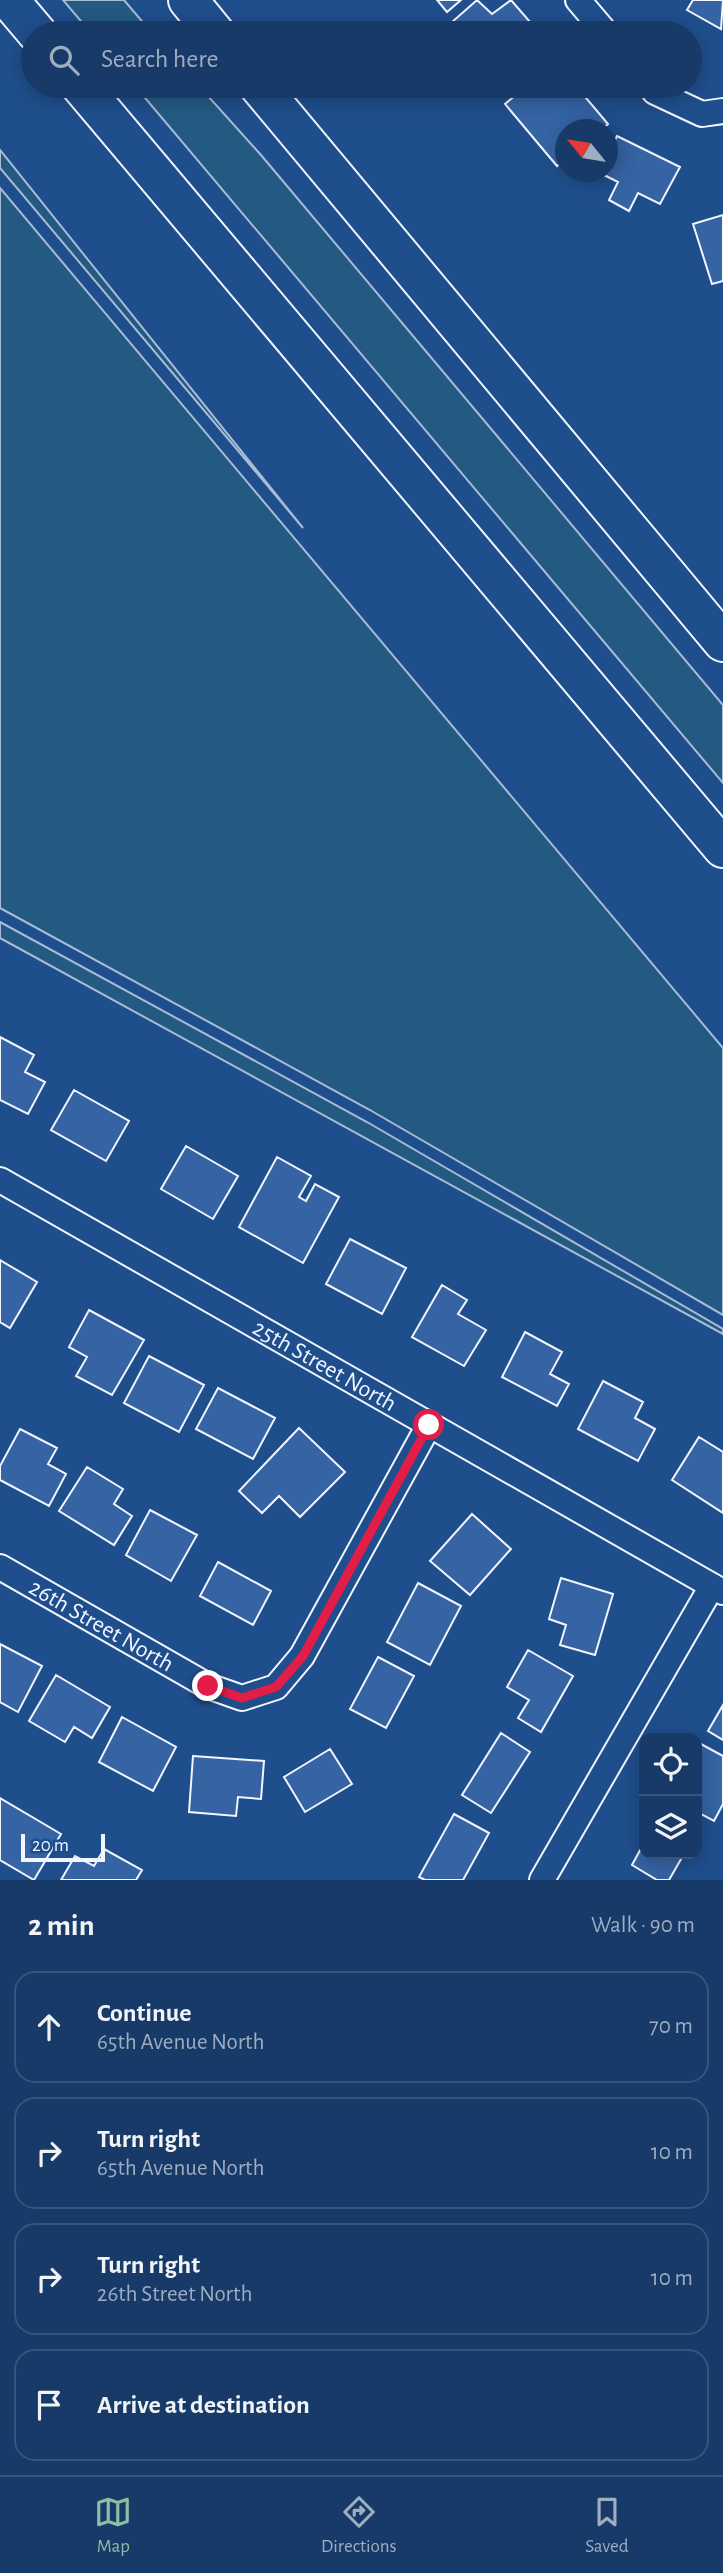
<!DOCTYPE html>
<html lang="en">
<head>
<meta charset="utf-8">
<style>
  :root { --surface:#173a69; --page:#244571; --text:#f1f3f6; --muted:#9eadc0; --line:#36547d; --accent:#8abfa5 }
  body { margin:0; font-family:"Alegreya Sans",sans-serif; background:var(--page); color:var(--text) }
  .controls { position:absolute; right:21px; bottom:21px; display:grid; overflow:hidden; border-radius:14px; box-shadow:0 4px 18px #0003 }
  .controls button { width:63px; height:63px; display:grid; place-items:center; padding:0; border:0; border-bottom:2px solid var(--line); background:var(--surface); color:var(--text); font:35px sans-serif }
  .compass { position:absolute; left:555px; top:119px; width:63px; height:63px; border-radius:50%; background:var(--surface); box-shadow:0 4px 18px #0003; rotate:300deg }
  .scale { position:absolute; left:21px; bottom:18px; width:84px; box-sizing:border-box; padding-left:7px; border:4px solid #f2f6ff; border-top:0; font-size:19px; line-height:24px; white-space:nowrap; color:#f2f6ff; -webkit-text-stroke:5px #1f4e8c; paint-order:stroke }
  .stop { position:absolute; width:21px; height:21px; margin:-16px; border:5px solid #e11d48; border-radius:50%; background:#fff }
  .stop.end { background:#e11d48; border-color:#fff; box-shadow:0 2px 7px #0008 }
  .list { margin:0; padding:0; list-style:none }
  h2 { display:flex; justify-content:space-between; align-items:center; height:91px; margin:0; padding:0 28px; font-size:30px }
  h2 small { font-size:23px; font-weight:400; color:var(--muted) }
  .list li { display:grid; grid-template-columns:46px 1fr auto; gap:21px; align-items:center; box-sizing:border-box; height:112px; margin:0 14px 14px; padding:0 14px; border:2px solid var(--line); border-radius:21px }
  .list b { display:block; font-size:26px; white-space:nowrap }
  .list p { margin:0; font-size:23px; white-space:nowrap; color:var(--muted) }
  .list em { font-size:23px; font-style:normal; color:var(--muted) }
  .icon { flex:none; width:38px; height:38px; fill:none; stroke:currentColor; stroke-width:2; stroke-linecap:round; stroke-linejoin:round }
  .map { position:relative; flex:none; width:723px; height:1880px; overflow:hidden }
  .search { position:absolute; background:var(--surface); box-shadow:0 4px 18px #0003; left:21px; right:21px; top:21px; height:77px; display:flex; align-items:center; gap:18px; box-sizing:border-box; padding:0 24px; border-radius:38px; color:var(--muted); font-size:26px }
  .sheet { height:595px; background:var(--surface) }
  nav { display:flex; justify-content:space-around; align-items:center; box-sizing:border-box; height:98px; border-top:2px solid var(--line); background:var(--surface); font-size:19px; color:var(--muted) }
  nav a { display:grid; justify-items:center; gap:4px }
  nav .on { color:var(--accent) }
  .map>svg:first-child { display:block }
  .green { fill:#245a82; stroke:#a8bbd7; stroke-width:2 }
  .building { fill:#3563a3; stroke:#f2f6ff; stroke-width:2 }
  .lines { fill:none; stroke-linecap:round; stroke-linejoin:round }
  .minor-casing { stroke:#f2f6ff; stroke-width:28 }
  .motorway-casing { stroke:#f2f6ff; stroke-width:42 }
  .minor { stroke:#1f4e8c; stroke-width:24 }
  .motorway { stroke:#1f4e8c; stroke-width:38 }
  .route { stroke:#e11d48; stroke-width:9 }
  .labels { text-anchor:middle; stroke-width:5; stroke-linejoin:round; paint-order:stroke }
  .street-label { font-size:24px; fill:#f2f6ff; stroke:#1f4e8c }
</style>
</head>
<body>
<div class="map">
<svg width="723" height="1880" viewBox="0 0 723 1880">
  <rect width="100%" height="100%" fill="#1f4e8c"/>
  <path class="green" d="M63,0H124L152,33H91Z
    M135,86H199L261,155L723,705V783Z
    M0,150L303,528L0,168Z
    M0,188L723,1048V1315L370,1110L0,908Z
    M0,922L367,1122L723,1329V1334L0,938Z"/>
  <path class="building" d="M437,0H461L447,12Z
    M477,0L492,14L511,0L537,30L534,33H446L443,30Z
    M693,0H723L721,29L687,10Z
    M527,86H576L608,124L602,130H566V159L557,166L505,104Z
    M617,136L680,167L660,204L638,193L629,211L609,200L618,182L598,172H608V154Z
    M723,215V281L712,284L693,224Z
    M0,1037L34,1055L25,1072L45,1082L28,1114L0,1100Z
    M74,1090L129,1121L106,1161L51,1130Z
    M186,1146L238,1176L213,1219L161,1189Z
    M277,1157L311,1176L299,1197L306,1201L315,1184L339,1197L303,1263L239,1227Z
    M350,1239L406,1268L382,1314L326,1284Z
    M0,1260L37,1282L10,1328L0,1322Z
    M442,1285L467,1300L458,1314L486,1330L464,1366L412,1337Z
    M89,1310L144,1340L112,1395L76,1376L87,1357L69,1347Z
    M525,1332L562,1352L550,1374L569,1384L557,1406L502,1377Z
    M149,1356L204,1385L179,1432L124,1403Z
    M603,1381L643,1402L635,1418L655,1429L638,1461L578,1429Z
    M218,1388L275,1418L253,1459L196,1429Z
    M299,1428L345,1472L300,1517L279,1496L262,1513L239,1491Z
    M20,1429L57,1448L48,1464L66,1474L49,1506L0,1480V1466Z
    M699,1437L723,1452V1513L672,1480Z
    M87,1467L123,1489L114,1504L132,1516L114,1545L59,1511Z
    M150,1510L197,1535L171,1581L126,1555Z
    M472,1514L511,1549L470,1595L430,1561Z
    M218,1562L271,1591L253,1625L200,1596Z
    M561,1578L613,1594L595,1655L560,1645L566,1625L549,1619Z
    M418,1583L461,1606L430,1665L387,1642Z
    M0,1644L42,1666L18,1712L0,1702Z
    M528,1650L573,1676L541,1732L518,1718L529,1700L507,1687Z
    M378,1657L414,1676L386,1728L350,1709Z
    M56,1675L110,1707L92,1738L74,1727L65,1742L29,1721Z
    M723,1705V1740L708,1731Z
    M122,1717L176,1747L153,1791L99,1762Z
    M501,1733L530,1752L491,1813L462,1795Z
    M699,1743L723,1756V1804L714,1821L697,1812Z
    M330,1749L352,1784L305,1812L284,1777Z
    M193,1756L264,1761L261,1799L238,1797L236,1816L189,1812Z
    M0,1798L61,1834L34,1880L0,1860Z
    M454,1814L489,1833L463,1880H425L419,1877Z
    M644,1843V1854H684L669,1880H657L632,1865Z
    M104,1849L142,1870L136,1880H61L75,1856L94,1866Z"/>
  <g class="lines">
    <g class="minor-casing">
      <g id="minor">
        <path d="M578,0L606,33"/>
        <path d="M650,86L655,92L702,114L723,111"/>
        <path id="s1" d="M0,1180L723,1592"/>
        <path id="s2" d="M0,1567L208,1686L242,1698L276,1687L302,1656L429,1425"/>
        <path d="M542,1880L712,1586"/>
      </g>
    </g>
    <g class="motorway-casing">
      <path id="motorway" d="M9,0L37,33
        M188,0L215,33
        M81,86L723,848
        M259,86L723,642"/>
    </g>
    <use href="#minor" class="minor"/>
    <use href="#motorway" class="motorway"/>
  </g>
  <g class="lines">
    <path class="route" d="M208,1686L242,1698L276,1687L303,1656L429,1425"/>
  </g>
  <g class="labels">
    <g class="street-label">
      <text dy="8" stroke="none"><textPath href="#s1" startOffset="374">25th Street North</textPath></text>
      <text dy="8" stroke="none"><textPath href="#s2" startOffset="117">26th Street North</textPath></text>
    </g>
  </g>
</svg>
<div class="controls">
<button><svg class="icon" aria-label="locate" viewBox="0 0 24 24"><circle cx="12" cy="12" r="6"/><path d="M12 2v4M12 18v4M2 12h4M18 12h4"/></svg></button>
<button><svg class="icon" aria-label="layers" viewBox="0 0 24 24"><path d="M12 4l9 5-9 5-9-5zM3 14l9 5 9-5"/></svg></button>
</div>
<svg class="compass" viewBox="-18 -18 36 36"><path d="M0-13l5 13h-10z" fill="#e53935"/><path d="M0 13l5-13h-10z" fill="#9eadc0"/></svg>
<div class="scale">20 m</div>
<div class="stop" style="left:429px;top:1425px"></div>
<div class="stop end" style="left:208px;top:1686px"></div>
<div class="search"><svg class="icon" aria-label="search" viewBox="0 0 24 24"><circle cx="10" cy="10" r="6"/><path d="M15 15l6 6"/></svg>Search here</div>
</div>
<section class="sheet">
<h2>2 min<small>Walk · 90 m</small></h2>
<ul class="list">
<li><svg class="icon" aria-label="ahead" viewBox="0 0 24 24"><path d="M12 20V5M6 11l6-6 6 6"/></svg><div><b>Continue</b><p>65th Avenue North</p></div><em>70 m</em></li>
<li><svg class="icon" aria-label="right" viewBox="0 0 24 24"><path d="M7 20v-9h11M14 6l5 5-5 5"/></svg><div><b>Turn right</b><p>65th Avenue North</p></div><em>10 m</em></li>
<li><svg class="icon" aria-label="right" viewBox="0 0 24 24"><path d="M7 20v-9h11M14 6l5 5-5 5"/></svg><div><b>Turn right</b><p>26th Street North</p></div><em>10 m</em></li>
<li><svg class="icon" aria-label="arrive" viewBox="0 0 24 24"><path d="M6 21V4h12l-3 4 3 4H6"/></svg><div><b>Arrive at destination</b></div></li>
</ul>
</section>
<nav>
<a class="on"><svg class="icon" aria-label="map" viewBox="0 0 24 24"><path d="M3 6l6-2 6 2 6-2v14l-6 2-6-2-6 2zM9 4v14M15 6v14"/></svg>Map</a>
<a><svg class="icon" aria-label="directions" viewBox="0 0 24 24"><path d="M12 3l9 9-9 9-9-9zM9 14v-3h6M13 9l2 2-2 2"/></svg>Directions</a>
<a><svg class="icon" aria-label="saved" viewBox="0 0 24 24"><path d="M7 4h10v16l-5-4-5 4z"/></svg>Saved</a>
</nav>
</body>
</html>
